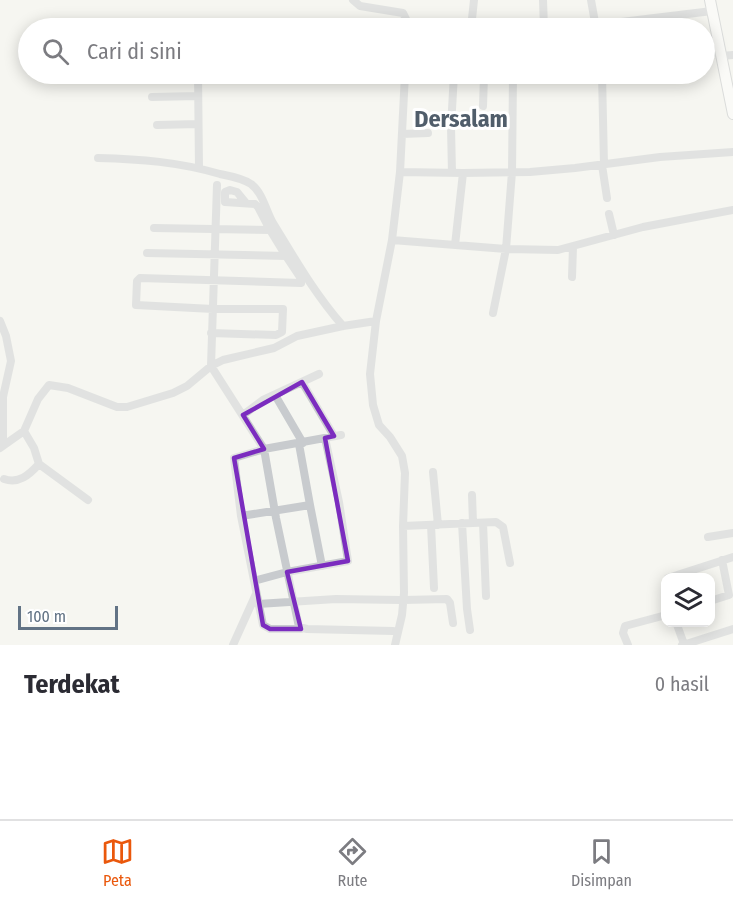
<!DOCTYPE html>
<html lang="id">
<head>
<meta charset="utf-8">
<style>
  :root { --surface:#fff; --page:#f2f2f3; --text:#2b2b33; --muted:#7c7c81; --line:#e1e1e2; --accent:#ea580c }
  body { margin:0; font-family:"Fira Sans Condensed",sans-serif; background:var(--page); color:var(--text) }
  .controls { position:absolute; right:18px; bottom:18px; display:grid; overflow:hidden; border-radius:12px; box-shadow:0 3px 15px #0003 }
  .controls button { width:54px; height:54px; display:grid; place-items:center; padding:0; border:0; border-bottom:2px solid var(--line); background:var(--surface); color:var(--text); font:30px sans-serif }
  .scale { position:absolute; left:18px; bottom:15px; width:100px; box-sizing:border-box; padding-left:6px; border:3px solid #627385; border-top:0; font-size:16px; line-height:21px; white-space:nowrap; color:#627385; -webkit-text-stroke:4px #fff; paint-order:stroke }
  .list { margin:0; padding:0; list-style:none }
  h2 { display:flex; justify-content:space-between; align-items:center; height:78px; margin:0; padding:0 24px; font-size:26px }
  h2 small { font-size:20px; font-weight:400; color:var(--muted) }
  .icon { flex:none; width:33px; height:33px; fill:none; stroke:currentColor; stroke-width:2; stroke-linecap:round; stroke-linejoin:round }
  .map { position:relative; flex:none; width:733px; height:645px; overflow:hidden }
  .search { position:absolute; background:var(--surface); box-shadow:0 3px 15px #0003; left:18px; right:18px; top:18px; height:66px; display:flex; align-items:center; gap:15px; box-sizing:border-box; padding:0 21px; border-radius:33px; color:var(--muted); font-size:22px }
  .sheet { height:174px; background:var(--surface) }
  nav { display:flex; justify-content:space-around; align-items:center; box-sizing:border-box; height:84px; border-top:2px solid var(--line); background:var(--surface); font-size:16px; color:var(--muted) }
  nav a { display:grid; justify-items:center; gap:3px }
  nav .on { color:var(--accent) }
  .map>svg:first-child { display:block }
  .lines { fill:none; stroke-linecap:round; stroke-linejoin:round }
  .major-casing { stroke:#babdc1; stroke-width:12 }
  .minor { stroke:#c8cbce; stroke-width:8 }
  .major { stroke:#fff; stroke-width:10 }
  .marked { fill:none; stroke:#7b2cbf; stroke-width:4.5; stroke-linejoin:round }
  .labels { text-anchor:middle; stroke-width:6; stroke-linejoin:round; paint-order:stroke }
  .quarter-label { font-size:24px; font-weight:bold; fill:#505d6a; stroke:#fff }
</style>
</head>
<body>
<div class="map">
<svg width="733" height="645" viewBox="0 0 733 645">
  <rect width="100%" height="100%" fill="#f5f6f1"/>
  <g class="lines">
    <g class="major-casing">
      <path id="major" d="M710,0L733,114"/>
    </g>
    <path class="minor" d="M353,0L360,6L403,13L406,19V28
      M543,0L544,28
      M591,0L596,28
      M471,28L474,0
      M572,28L712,11
      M704,53L720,52
      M721,56L733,55
      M198,74L199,168
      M449,74C467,75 502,82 518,74
      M602,74L604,165
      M152,97L198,96
      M483,106L484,76
      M157,125L198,124
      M402,134L428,133
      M98,158C140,159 179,162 220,174C230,176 242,178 251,184C263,193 266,211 273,223C295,259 315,294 343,326
      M602,165L607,198
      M400,172L463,173L530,172L575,168L660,157L733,152
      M452,173L451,127L454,74
      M217,185L211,366L264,449L276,518L299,627L307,629L393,631
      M609,214L614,235
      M154,228L270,230L258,207L255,204L225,202V192L230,190L237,192L246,203
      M270,230L286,256
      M392,240L506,249L558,250L643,227L733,210
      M455,245L463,173
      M147,253L286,256L300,277L301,283L140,278L137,281L136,305L213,309H283L282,332L276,335L211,333
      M572,277L573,247
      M493,313L506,249L512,172L513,76
      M0,321L6,336L11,361L3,397V444
      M376,321L392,240L400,172L405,74
      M302,382L334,436
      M275,395L303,443
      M243,415L263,400L319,374
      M24,431L34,448L39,464L88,500
      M0,448L24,431L38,399L49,385L68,388L117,407H127L173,393L187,386L211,366L223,360L274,348L297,336L343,326L376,321L370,374L373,405L379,425L390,437L402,456L405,473L403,526L404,593L402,615L395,645
      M433,472L438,525
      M4,479C19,484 29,475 39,464
      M472,495L473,523
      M310,505L322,566
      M241,516L310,505L299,444
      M462,523L467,609L470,630
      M483,523L486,596
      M431,525L434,588
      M403,526L496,522L503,527L510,563
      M708,537L733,533
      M668,578L733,557
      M254,581L287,572L348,561L339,502L325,438
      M404,600L447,599L450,603L453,623
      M710,601L729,595L722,560
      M258,604L336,599L400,600
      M676,622L684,644L682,645
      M301,629H270L263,625L241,516L234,458L264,449L341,435
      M233,645L256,594
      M628,645L623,633L625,626L666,615
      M683,645L733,629"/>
    <use href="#major" class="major"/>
  </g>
  <path d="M0 0H733V645H0ZM302,382L334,436L325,438L348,561L287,572L301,629H270L263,625L234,458L264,449L243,415Z" fill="#f5f6f1" fill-opacity=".55" fill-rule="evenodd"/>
  <path class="marked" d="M302,382L334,436L325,438L348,561L287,572L301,629H270L263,625L234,458L264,449L243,415Z"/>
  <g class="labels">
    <g class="quarter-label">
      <text x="461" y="127">Dersalam</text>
    </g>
  </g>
</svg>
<div class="controls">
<button><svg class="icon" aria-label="layers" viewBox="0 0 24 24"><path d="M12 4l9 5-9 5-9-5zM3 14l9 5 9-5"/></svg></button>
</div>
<div class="scale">100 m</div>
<div class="search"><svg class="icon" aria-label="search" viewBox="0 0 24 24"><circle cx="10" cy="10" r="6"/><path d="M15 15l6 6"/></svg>Cari di sini</div>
</div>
<section class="sheet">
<h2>Terdekat<small>0 hasil</small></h2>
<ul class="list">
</ul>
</section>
<nav>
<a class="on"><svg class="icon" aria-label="map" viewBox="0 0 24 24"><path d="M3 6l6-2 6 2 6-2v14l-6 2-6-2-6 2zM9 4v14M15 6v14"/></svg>Peta</a>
<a><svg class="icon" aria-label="directions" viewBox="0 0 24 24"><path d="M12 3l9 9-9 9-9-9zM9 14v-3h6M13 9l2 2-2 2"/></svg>Rute</a>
<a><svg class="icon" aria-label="saved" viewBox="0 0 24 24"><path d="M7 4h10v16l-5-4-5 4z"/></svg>Disimpan</a>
</nav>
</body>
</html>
